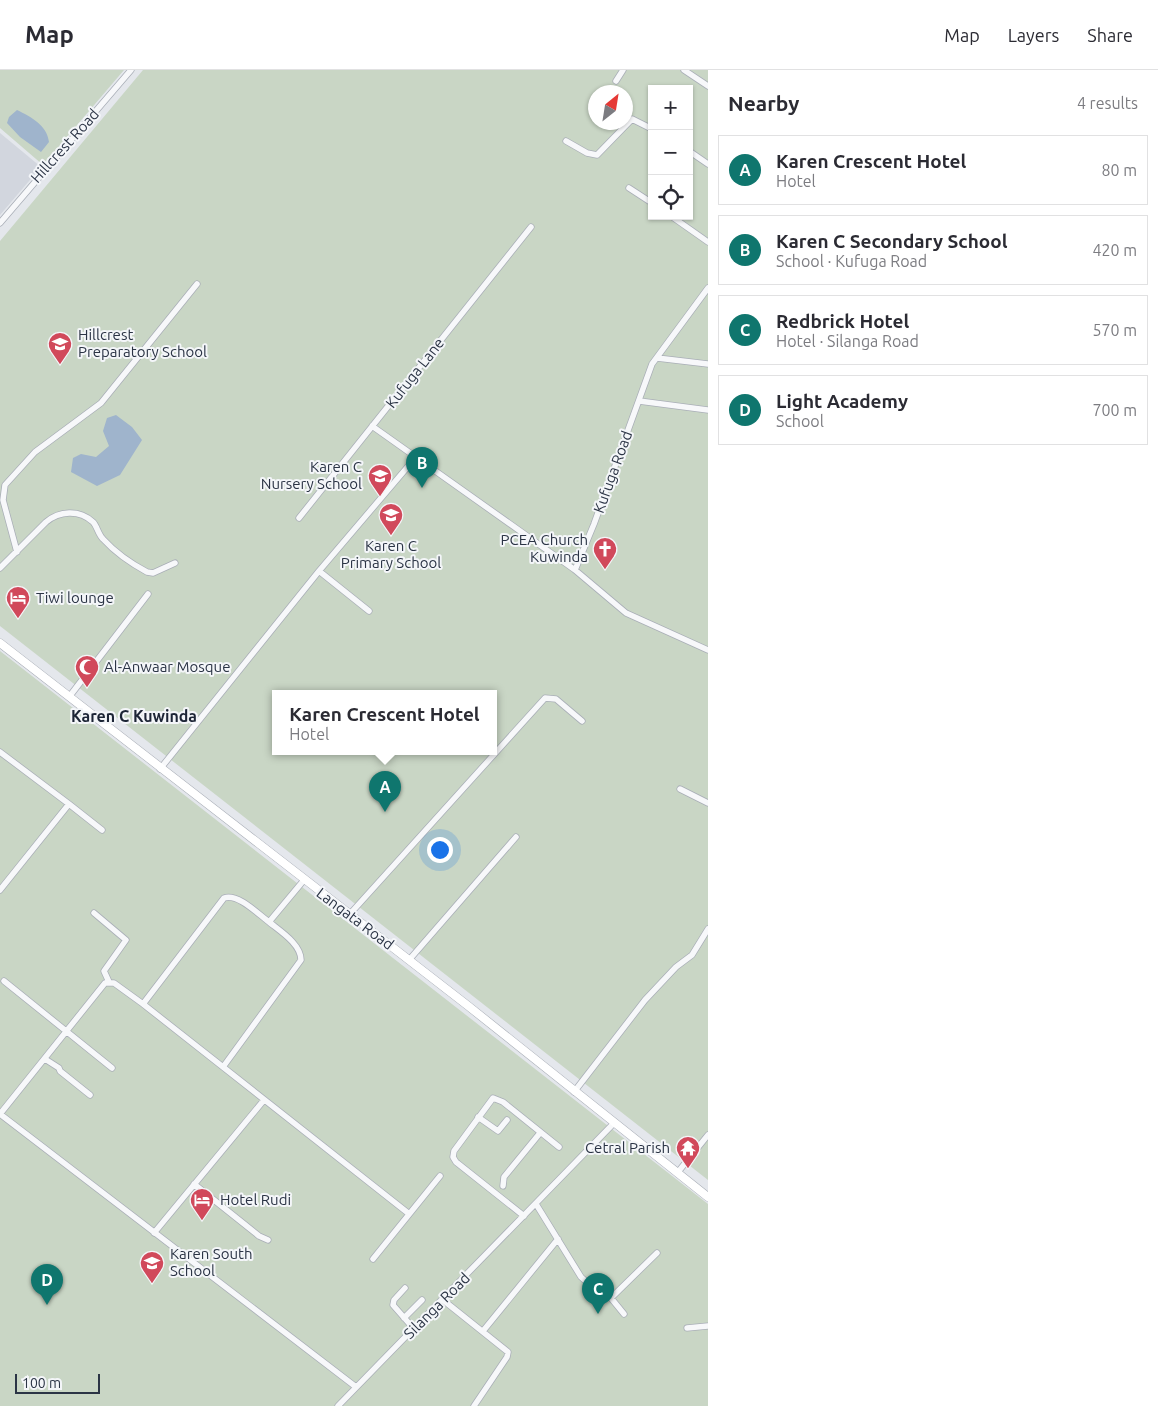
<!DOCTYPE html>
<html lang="en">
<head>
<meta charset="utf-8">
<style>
  :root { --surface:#fff; --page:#f2f2f3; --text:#2b2b33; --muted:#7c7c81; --line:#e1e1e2; --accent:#0f766e }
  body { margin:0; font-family:Ubuntu,sans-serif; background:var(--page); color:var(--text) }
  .controls { position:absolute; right:15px; top:15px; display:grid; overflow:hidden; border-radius:0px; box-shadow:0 1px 4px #0004 }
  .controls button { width:45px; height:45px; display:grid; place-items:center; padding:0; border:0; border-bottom:1px solid var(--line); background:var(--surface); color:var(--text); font:25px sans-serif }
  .compass { position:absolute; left:588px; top:15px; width:45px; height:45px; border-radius:50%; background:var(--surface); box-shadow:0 1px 4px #0004; rotate:30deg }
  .scale { position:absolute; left:15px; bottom:12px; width:85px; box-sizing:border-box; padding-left:5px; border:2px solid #2b3445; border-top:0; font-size:14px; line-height:18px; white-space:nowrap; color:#2b3445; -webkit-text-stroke:4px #f4f6f9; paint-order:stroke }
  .you { position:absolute; left:439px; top:779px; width:18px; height:18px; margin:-12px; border:4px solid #fff; border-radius:50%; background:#1a73e8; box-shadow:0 0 0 8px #1a73e833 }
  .badge { display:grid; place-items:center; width:32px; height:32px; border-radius:50%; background:var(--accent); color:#fff; font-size:16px; font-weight:700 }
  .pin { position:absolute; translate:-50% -41px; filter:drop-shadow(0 1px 2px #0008) }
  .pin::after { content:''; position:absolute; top:26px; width:18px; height:15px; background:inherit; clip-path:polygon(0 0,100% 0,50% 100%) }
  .popup { position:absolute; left:272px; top:620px; width:225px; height:65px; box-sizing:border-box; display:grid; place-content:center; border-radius:0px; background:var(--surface); filter:drop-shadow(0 1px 4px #0005); font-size:16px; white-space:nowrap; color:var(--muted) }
  .popup b { font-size:19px; color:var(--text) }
  .popup::after { content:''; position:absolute; left:50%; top:100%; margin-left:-10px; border:10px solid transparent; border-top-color:var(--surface) }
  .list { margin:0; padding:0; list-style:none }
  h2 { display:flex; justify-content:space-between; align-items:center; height:65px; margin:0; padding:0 20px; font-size:21px }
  h2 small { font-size:16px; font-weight:400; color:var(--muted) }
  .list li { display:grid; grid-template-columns:32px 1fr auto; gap:15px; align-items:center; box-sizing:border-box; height:70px; margin:0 10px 10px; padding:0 10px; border:1px solid var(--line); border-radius:0px }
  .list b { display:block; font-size:19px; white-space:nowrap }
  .list p { margin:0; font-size:16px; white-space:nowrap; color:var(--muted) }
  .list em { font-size:16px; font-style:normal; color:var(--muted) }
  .icon { flex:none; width:28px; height:28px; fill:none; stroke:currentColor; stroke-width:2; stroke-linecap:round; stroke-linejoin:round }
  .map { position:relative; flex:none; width:708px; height:1336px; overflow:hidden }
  header { display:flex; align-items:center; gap:30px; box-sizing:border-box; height:70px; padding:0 25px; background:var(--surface); border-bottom:1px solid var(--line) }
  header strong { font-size:24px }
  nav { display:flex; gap:28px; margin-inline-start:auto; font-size:18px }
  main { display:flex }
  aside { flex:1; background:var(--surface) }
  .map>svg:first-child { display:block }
  .built { fill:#d2d6de }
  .green { fill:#c9d6c5; fill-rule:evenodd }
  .water { fill:#9fb4cc }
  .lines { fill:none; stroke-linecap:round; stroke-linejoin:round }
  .minor-casing { stroke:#a9aeb7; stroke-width:7 }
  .secondary-casing { stroke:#a9aeb7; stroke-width:9 }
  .minor { stroke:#f7f8fa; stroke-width:5.5 }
  .secondary { stroke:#fff; stroke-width:8 }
  .labels { text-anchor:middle; stroke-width:4; stroke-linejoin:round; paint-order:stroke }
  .street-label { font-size:15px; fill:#2b3445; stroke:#f4f6f9 }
  .poi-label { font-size:15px; fill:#2b3445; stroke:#f4f6f9; text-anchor:start }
  .neighbourhood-label { font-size:16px; font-weight:bold; fill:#1d2536; stroke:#f4f6f9 }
</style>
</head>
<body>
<header>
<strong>Map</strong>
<nav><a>Map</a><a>Layers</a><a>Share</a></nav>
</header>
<main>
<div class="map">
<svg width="708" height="1336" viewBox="0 0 708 1336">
  <rect width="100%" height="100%" fill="#e4e7ec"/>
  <path class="built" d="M0,63L41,97L0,145Z"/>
  <path class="green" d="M0,0H124L43,95L0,58Z
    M143,0H708V1110L0,556V171ZM652,19H689V146H652ZM596,22H626V52H596ZM276,623H494V681H276Z
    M0,581L708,1134V1336H0Z"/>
  <path class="water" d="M17,40C31,47 47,55 49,72L41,82L20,67L7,53L9,47Z
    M116,345L132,357L142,370L120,405L97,416L71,402L73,388L81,384L96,387L109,376L103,361L107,348Z"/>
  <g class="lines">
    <g class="minor-casing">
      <path id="minor" d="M684,0L708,16
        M616,11L623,0
        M566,71L587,83L597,85L632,49L652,59
        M689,81L708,94
        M629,118L652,133
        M671,146L708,172
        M0,153L131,0
        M657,288L708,294
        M639,331L708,340
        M372,356L575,500L626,543L708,580
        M299,448L531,157
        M17,482L3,430L5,415L35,382L101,333L197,214
        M0,498L46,452C59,441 79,439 93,452C97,456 98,464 103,469C114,481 132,494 147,502L153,503L175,493
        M575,500L594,454L652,294L708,218
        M319,501L369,541
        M69,627L148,524
        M0,682L69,734L0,820
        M160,699L319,501L416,387
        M680,719L708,733
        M69,734L102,760
        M304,810L269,852C258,844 238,823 224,828L143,934L114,913H105L0,1044L356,1317
        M94,843L126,870L104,901L109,912
        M349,845L545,628L556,629L582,651
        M269,852C280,861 301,874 301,890L223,997L408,1143
        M409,890L516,767
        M4,911L112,998
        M143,934L223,997
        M45,989L59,998L60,1001L90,1025
        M574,1022L645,930L676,897L692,885L708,859
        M478,1047L498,1061L507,1050
        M678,1102L708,1065
        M194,1114L259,1166L268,1170
        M503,1116L504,1107L540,1063
        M536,1134L581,1207L591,1216L611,1228L624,1244
        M524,1146L456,1092L453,1087L454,1081L493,1028L503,1032L559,1077
        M154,1163L264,1030
        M373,1189L440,1106
        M405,1218L394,1230L393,1235L414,1259
        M611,1228L657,1183
        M443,1230L508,1282L507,1287L474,1336
        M404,1248L422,1230
        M687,1258L708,1256
        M483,1261L558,1169
        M338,1336L614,1053"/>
    </g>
    <g class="secondary-casing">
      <path id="secondary" d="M0,573L467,935L708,1127"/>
    </g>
    <use href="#minor" class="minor"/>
    <use href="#secondary" class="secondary"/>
  </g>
  <defs>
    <g id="school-pin" transform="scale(1.25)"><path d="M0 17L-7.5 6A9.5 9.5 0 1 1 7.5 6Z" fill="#d1495b" stroke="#f4f6f9"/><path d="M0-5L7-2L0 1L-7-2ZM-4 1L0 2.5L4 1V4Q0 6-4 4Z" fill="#fff"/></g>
    <g id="church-pin" transform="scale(1.25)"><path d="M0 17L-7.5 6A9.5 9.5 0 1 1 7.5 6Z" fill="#d1495b" stroke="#f4f6f9"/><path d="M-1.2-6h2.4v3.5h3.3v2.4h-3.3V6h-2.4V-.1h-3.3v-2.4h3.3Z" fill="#fff"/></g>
    <g id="hotel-pin" transform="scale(1.25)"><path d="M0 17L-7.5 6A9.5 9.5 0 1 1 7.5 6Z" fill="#d1495b" stroke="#f4f6f9"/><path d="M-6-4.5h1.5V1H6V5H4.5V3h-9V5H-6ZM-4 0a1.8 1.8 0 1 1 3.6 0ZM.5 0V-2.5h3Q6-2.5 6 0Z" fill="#fff"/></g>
    <g id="mosque-pin" transform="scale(1.25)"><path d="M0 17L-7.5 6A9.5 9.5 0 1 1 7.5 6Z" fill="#d1495b" stroke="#f4f6f9"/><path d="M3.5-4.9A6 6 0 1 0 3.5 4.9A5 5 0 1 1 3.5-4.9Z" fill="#fff"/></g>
    <g id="temple-pin" transform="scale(1.25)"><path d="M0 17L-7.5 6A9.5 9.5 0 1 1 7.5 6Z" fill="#d1495b" stroke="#f4f6f9"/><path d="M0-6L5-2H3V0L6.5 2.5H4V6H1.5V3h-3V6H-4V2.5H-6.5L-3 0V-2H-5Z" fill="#fff"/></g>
  </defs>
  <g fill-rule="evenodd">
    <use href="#school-pin" x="60" y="274"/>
    <use href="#school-pin" x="380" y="406"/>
    <use href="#school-pin" x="391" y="445"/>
    <use href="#church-pin" x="605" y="479"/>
    <use href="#hotel-pin" x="18" y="528"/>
    <use href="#mosque-pin" x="87" y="597"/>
    <use href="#temple-pin" x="688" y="1078"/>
    <use href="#hotel-pin" x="202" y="1130"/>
    <use href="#school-pin" x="152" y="1193"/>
  </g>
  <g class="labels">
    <g class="street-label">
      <text transform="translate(65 76) rotate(-48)" y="5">Hillcrest Road</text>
      <text transform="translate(415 303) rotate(-52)" y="5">Kufuga Lane</text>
      <text transform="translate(613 402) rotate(-70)" y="5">Kufuga Road</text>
      <text transform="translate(355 849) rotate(37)" y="5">Langata Road</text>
      <text transform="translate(437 1236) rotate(-45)" y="5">Silanga Road</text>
    </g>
    <g class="poi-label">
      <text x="78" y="270">Hillcrest<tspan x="78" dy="17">Preparatory School</tspan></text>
      <text x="362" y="402" text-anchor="end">Karen C<tspan x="362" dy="17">Nursery School</tspan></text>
      <text x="588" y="475" text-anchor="end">PCEA Church<tspan x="588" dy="17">Kuwinda</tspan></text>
      <text x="391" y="481" text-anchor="middle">Karen C<tspan x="391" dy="17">Primary School</tspan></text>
      <text x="36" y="533">Tiwi lounge</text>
      <text x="104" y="602">Al-Anwaar Mosque</text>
      <text x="670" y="1083" text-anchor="end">Cetral Parish</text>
      <text x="220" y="1135">Hotel Rudi</text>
      <text x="170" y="1189">Karen South<tspan x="170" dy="17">School</tspan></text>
    </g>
    <g class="neighbourhood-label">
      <text x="134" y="652">Karen C Kuwinda</text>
    </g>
  </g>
</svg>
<div class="controls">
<button>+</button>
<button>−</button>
<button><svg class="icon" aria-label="locate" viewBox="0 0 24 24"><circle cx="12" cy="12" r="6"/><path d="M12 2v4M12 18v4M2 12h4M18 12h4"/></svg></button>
</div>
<svg class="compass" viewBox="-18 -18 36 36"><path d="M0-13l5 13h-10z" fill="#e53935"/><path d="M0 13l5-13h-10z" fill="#7c7c81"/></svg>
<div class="scale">100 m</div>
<div class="you"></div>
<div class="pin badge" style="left:385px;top:742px">A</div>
<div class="popup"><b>Karen Crescent Hotel</b>Hotel</div>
<div class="pin badge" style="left:422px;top:418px">B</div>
<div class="pin badge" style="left:598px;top:1244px">C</div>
<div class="pin badge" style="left:47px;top:1235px">D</div>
</div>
<aside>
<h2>Nearby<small>4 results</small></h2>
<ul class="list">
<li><span class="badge">A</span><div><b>Karen Crescent Hotel</b><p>Hotel</p></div><em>80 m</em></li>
<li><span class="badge">B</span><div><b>Karen C Secondary School</b><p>School · Kufuga Road</p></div><em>420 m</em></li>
<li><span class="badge">C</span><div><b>Redbrick Hotel</b><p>Hotel · Silanga Road</p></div><em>570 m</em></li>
<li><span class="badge">D</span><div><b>Light Academy</b><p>School</p></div><em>700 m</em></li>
</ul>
</aside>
</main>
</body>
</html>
